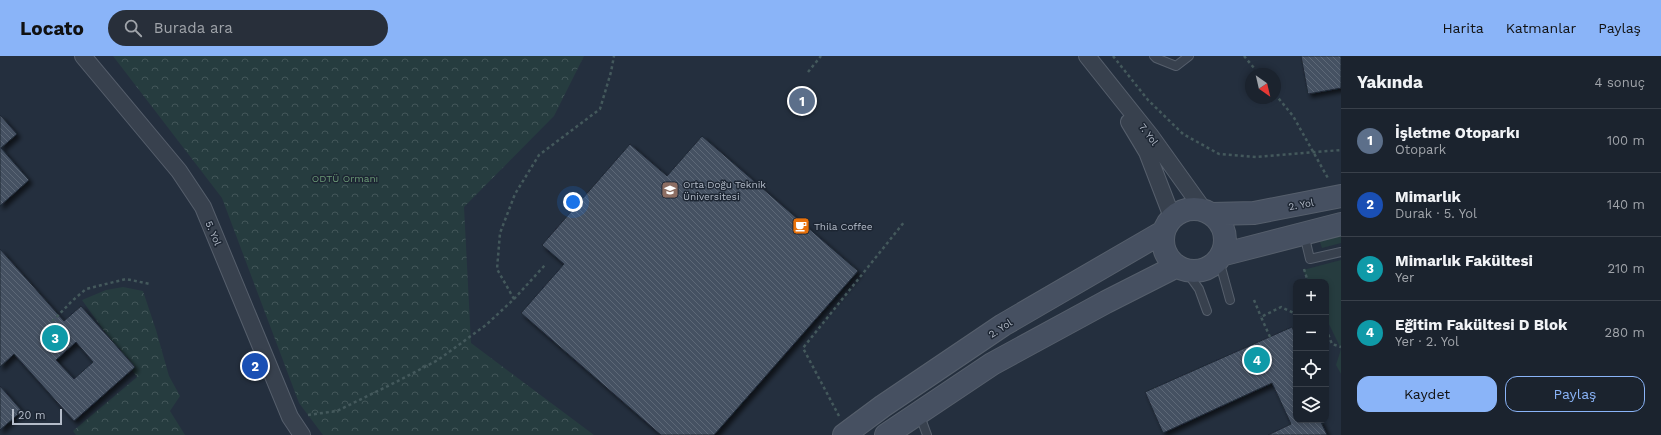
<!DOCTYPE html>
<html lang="tr">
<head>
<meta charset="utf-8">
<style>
  :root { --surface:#1b232e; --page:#282f3a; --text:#f1f3f6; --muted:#a0a4aa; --line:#39404a; --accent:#8ab4f8 }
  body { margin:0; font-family:"Work Sans",sans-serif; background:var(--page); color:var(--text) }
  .controls { position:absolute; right:12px; bottom:12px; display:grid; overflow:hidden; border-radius:8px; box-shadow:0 2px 6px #0003 }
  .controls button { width:36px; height:36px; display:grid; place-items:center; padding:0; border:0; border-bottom:1px solid var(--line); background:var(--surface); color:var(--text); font:20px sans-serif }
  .compass { position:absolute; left:1245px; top:12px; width:36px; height:36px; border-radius:50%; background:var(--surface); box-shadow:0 2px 6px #0003; rotate:146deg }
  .scale { position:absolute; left:12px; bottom:10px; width:50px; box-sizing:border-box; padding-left:4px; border:2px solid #b4bcc9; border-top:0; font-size:11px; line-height:14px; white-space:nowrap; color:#b4bcc9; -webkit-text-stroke:3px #1d2633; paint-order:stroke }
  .you { position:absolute; left:573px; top:146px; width:14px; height:14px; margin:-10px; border:3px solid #fff; border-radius:50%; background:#1a73e8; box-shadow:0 0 0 6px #1a73e833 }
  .badge { display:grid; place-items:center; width:26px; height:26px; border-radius:50%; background:var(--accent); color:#fff; font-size:13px; font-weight:700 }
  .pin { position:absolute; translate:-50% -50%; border:2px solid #fff; box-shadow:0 1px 4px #0006 }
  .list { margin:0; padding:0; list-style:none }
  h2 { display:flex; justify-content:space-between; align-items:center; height:52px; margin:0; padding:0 16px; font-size:17px }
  h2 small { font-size:13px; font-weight:400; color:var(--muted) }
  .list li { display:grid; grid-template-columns:26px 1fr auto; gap:12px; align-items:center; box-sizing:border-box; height:64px; padding:0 16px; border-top:1px solid var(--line) }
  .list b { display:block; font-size:15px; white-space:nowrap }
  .list p { margin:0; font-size:13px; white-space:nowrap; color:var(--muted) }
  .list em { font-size:13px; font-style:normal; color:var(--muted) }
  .actions { display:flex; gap:8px; padding:12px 16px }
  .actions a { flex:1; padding:9px 0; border:1px solid var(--accent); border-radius:12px; text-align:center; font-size:14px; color:var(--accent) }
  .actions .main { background:var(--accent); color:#111 }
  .icon { flex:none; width:22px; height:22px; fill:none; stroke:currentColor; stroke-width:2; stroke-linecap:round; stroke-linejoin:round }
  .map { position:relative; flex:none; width:1341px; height:379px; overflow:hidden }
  header { display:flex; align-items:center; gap:24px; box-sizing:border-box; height:56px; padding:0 20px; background:var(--accent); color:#111 }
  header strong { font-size:19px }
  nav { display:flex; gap:22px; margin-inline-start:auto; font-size:14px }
  .search { width:280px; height:36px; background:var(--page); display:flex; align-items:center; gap:10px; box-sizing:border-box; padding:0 14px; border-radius:22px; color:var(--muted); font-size:15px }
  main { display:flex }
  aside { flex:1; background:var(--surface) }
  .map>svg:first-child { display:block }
  .grass { fill:#263c3f }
  .forest { fill:url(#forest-crowns) }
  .building { fill:url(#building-back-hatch); stroke:#1f2835; fill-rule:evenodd; filter:url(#shadow) }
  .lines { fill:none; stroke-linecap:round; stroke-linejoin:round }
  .lane-casing { stroke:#565f6c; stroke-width:10 }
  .street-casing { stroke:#565f6c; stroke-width:18 }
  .secondary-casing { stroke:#565f6c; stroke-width:24 }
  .path { stroke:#44595c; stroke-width:2.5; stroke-dasharray:3 3; stroke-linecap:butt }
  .lane { stroke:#38414e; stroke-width:8 }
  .street { stroke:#38414e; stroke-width:16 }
  .secondary { stroke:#465061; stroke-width:22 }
  .labels { text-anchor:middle; stroke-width:3; stroke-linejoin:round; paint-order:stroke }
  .street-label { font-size:10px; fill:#b4bcc9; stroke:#1d2633 }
  .park-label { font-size:10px; fill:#6b9a76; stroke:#1d2633 }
  .poi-label { font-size:10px; fill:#b4bcc9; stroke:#1d2633; text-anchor:start }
</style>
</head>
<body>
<header>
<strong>Locato</strong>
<div class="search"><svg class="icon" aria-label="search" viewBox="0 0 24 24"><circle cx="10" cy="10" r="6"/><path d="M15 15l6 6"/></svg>Burada ara</div>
<nav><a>Harita</a><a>Katmanlar</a><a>Paylaş</a></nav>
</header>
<main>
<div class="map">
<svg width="1341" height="379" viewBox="0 0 1341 379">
  <defs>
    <pattern id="forest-crowns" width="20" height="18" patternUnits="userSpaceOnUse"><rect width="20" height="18" fill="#263c3f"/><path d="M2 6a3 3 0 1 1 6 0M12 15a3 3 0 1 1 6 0" fill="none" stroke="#435659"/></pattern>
    <pattern id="building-back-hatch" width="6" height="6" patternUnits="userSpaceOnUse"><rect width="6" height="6" fill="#455162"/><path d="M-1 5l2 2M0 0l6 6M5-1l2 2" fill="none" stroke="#5d6877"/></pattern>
    <filter id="shadow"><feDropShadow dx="3.5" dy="3.5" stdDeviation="2" flood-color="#0009"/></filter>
  </defs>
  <rect width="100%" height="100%" fill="#242f3e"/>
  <path class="grass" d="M1341,178V187L1322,192L1319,183Z
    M1341,204V318L1336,309L1341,293L1326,262V226H1309L1303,214Z"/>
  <path class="forest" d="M113,0H584L554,60L464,151L471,287L594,379H323L299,347L222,142Z
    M123,231L143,235L156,274L169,320L180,340L170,355L185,379H76L73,375L137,321L82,244L106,234Z"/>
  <path class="building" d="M1301,0H1341V32L1308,38Z
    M0,59L17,78L1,92L29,124L0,150Z
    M702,80L858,215L714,379H661L521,257L564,208L542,189L630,88L667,120Z
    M0,193L64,265L81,250L135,311L74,365L14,298L0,311ZM76,286L93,306L74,323L56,304Z
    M1292,271L1296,280V364H1320L1327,379H1268L1291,368L1272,327L1163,377L1145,336Z
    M0,330L22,355L0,374Z"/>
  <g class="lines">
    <g class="lane-casing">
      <path id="lane" d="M1154,0L1156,2L1176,10L1189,0
        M1304,178L1310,203L1341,196
        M1219,204L1230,244
        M1186,215L1199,233L1207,255
        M919,357L927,379"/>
    </g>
    <g class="street-casing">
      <path id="street" d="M83,0L179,115L203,151L290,361L302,379
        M1087,0L1150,79L1203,153
        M1129,66L1147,96L1172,161"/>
    </g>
    <g class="secondary-casing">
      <path id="secondary" d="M1163 184a31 31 0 1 1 62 0a31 31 0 1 1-62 0Z
        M1212,158L1254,157L1341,140
        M1221,199L1341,168
        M844,379L883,350L1003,269L1163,176
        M886,379L992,308L1106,246L1177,210"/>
    </g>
    <path class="path" d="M1113,0L1148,44L1183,78L1219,98L1256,101L1341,94
      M1244,0L1259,18
      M808,16L821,0
      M1275,38L1293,60L1329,124
      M1304,213L1308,226
      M514,243L497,213L500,177L515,138L539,99L600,53L611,16L614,0
      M1254,244L1261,261
      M1326,273L1332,288L1341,291
      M44,274L72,245L86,233L126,223L150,228
      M1270,281L1261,261L1281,251L1296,258
      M308,359L337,355L396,326L438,304L486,269L514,243L545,209
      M839,360L803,292L905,165"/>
    <use href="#lane" class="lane"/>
    <use href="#street" class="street"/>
    <use href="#secondary" class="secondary"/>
  </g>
  <defs>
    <g id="university-square" transform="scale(0.9)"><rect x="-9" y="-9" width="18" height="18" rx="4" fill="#8d6e63" stroke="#1d2633"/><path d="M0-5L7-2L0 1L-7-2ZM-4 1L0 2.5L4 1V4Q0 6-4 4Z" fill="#fff"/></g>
    <g id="cafe-square" transform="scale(0.9)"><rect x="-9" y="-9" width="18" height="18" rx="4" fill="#e8710a" stroke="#1d2633"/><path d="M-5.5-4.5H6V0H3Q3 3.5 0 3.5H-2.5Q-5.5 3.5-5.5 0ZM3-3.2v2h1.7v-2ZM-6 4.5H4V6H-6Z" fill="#fff"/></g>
  </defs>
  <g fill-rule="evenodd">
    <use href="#university-square" x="670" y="134"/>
    <use href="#cafe-square" x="801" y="170"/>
  </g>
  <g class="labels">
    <g class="street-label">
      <text transform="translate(1149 78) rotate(53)" y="4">7. Yol</text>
      <text transform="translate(1301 148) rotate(-11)" y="4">2. Yol</text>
      <text transform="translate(214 177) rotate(67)" y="4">5. Yol</text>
      <text transform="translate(1000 272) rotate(-33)" y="4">2. Yol</text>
    </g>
    <g class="park-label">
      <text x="345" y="126">ODTÜ Ormanı</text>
    </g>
    <g class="poi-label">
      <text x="683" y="132">Orta Doğu Teknik<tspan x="683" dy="12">Üniversitesi</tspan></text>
      <text x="814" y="174">Thila Coffee</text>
    </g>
  </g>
</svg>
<div class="controls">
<button>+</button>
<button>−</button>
<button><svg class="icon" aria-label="locate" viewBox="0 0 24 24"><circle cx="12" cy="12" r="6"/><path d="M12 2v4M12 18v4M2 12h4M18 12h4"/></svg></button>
<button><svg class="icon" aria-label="layers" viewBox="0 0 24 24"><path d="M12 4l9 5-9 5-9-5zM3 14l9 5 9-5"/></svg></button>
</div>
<svg class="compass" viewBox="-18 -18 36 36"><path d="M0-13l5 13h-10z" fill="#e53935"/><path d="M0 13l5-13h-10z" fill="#a0a4aa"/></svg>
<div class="scale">20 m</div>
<div class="you"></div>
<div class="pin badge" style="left:802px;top:45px;background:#5c6f8a">1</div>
<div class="pin badge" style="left:255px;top:310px;background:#1a4fb4">2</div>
<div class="pin badge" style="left:55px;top:282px;background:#0f9aa8">3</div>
<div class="pin badge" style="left:1257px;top:304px;background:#0f9aa8">4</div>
</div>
<aside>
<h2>Yakında<small>4 sonuç</small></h2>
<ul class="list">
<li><span class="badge" style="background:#5c6f8a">1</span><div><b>İşletme Otoparkı</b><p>Otopark</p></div><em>100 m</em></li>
<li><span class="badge" style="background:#1a4fb4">2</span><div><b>Mimarlık</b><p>Durak · 5. Yol</p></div><em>140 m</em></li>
<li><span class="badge" style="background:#0f9aa8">3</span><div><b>Mimarlık Fakültesi</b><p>Yer</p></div><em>210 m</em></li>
<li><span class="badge" style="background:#0f9aa8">4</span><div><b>Eğitim Fakültesi D Blok</b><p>Yer · 2. Yol</p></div><em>280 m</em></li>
</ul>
<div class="actions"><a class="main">Kaydet</a><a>Paylaş</a></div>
</aside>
</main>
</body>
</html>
